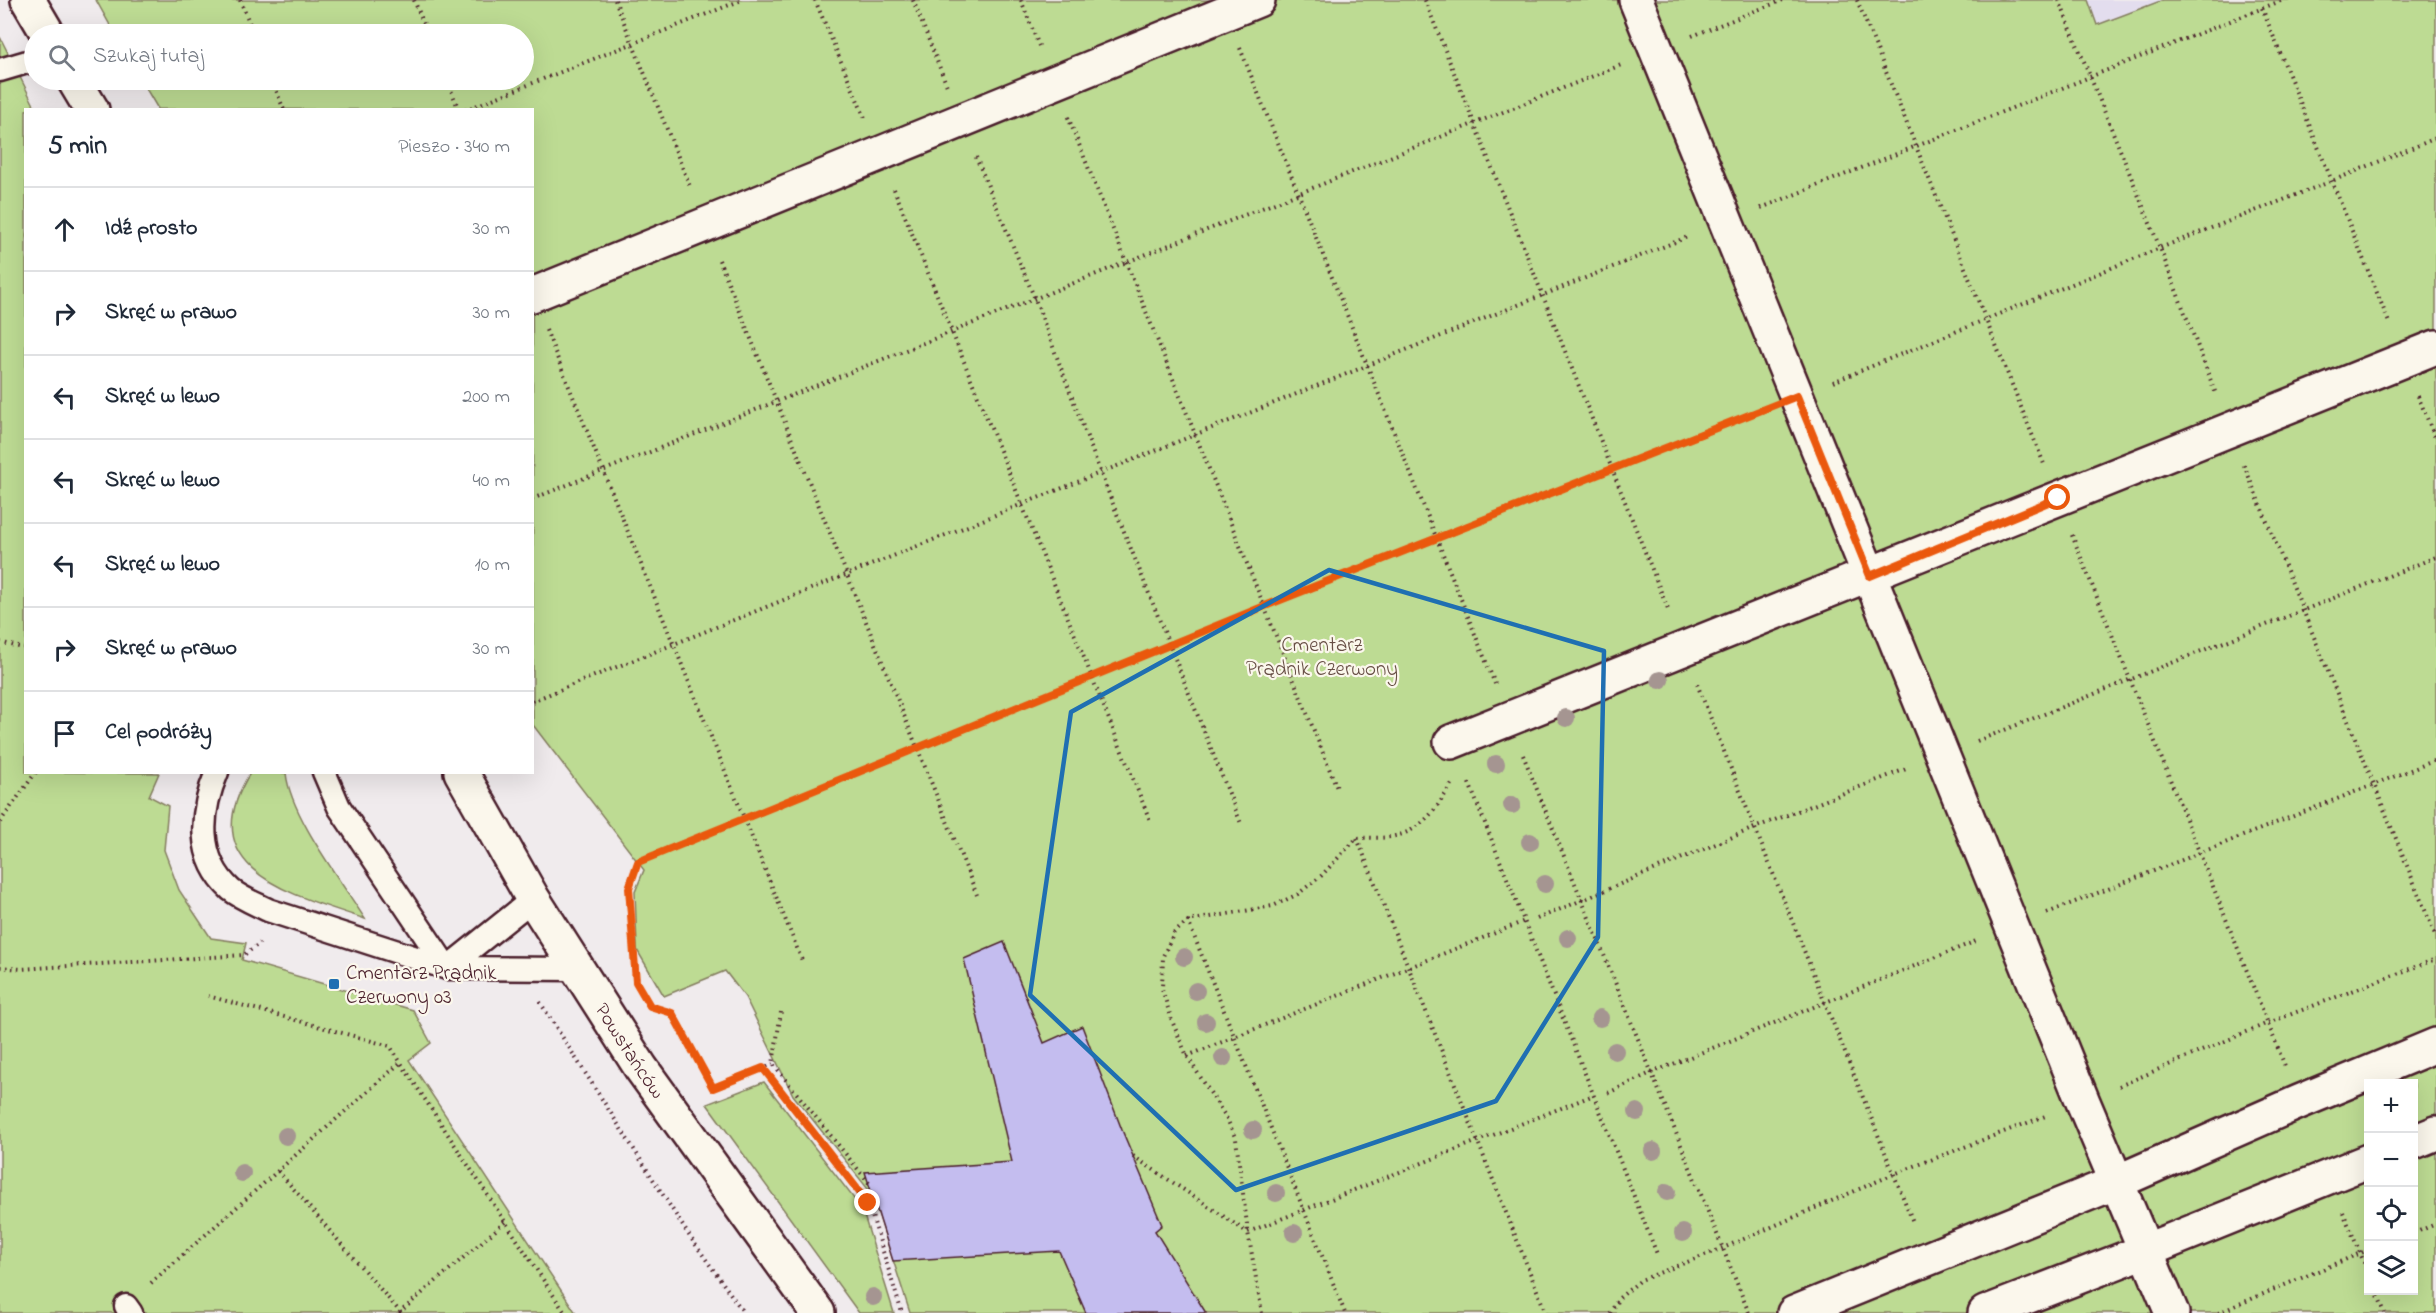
<!DOCTYPE html>
<html lang="pl">
<head>
<meta charset="utf-8">
<style>
  :root { --surface:#fff; --page:#f6f6f7; --text:#1f2937; --muted:#747a83; --line:#e0e1e3 }
  body { margin:0; font-family:"Indie Flower",sans-serif; background:var(--page); color:var(--text) }
  .controls { position:absolute; right:18px; bottom:18px; display:grid; overflow:hidden; border-radius:0px; box-shadow:0 6px 24px #0002 }
  .controls button { width:54px; height:54px; display:grid; place-items:center; padding:0; border:0; border-bottom:2px solid var(--line); background:var(--surface); color:var(--text); font:30px sans-serif }
  .stop { position:absolute; width:18px; height:18px; margin:-14px; border:4px solid #ea580c; border-radius:50%; background:#fff }
  .stop.end { background:#ea580c; border-color:#fff; box-shadow:0 2px 6px #0008 }
  .list { margin:0; padding:0; list-style:none }
  h2 { display:flex; justify-content:space-between; align-items:center; height:78px; margin:0; padding:0 24px; font-size:26px }
  h2 small { font-size:20px; font-weight:400; color:var(--muted) }
  .list li { display:grid; grid-template-columns:39px 1fr auto; gap:18px; align-items:center; box-sizing:border-box; height:84px; padding:0 24px; border-top:2px solid var(--line) }
  .list b { display:block; font-size:22px; white-space:nowrap }
  .list em { font-size:20px; font-style:normal; color:var(--muted) }
  .icon { flex:none; width:33px; height:33px; fill:none; stroke:currentColor; stroke-width:2; stroke-linecap:round; stroke-linejoin:round }
  .map { position:relative; flex:none; width:2436px; height:1313px; overflow:hidden }
  .search { position:absolute; background:var(--surface); box-shadow:0 6px 24px #0002; left:24px; top:24px; width:510px; height:66px; display:flex; align-items:center; gap:15px; box-sizing:border-box; padding:0 21px; border-radius:33px; color:var(--muted); font-size:22px }
  .panel { position:absolute; background:var(--surface); box-shadow:0 6px 24px #0002; left:24px; top:108px; width:510px; height:666px; border-radius:0px }
  .map>svg:first-child { display:block }
  .built { fill:#e3ddee }
  .green { fill:#bddb93; stroke:#847d5f; stroke-width:1.5; fill-rule:evenodd }
  .building { fill:#c4bdef; stroke:#4a1f2b; stroke-width:1.5 }
  .lines { fill:none; stroke-linecap:round; stroke-linejoin:round }
  .service-casing { stroke:#4a1f2b; stroke-width:27 }
  .pedestrian-casing { stroke:#4a1f2b; stroke-width:38 }
  .tertiary-casing { stroke:#4a1f2b; stroke-width:38 }
  .path { stroke:#4a1f2b; stroke-width:4; stroke-dasharray:1.5 4.5; stroke-linecap:butt }
  .service { stroke:#fbf7ec; stroke-width:22 }
  .pedestrian { stroke:#fbf7ec; stroke-width:33 }
  .tertiary { stroke:#fbf7ec; stroke-width:33 }
  .tree { fill:#a59591 }
  .route { stroke:#ea580c; stroke-width:8 }
  .marked { fill:none; stroke:#1f6fb2; stroke-width:4.5; stroke-linejoin:round }
  .poi-dot { fill:#1f6fb2; stroke:#fbf7ec; stroke-width:2 }
  .labels { text-anchor:middle; stroke-width:4.5; stroke-linejoin:round; paint-order:stroke }
  .park-label { font-size:21px; fill:#674e45; stroke:#fbf7ec }
  .poi-label { font-size:21px; fill:#4a1f2b; stroke:#fbf7ec; text-anchor:start }
  .street-label { font-size:21px; fill:#4a1f2b; stroke:#fbf7ec }
</style>
</head>
<body>
<div class="map">
<svg width="2436" height="1313" viewBox="0 0 2436 1313">
  <rect width="100%" height="100%" fill="#f0ebed"/>
  <filter id="ink" filterUnits="userSpaceOnUse"><feTurbulence type="fractalNoise" baseFrequency=".0167" numOctaves="2"/><feDisplacementMap in="SourceGraphic" scale="12" xChannelSelector="R" yChannelSelector="G"/><feConvolveMatrix kernelMatrix="1 2 1 2 8 2 1 2 1" color-interpolation-filters="sRGB"/></filter>
  <g filter="url(#ink)">
    <path class="built" d="M2088,0H2163L2097,25Z"/>
    <path class="green" d="M96,0H2088L2097,25L2163,0H2436V1313H910L872,1194L793,1095L745,997L725,971L664,996L637,950L635,892L644,870L533,725L532,110L158,109L141,80H524V34H115ZM2368,1084H2414V1290H2368Z
      M0,37L36,109L26,110V772L159,773L149,796L168,806L164,850L179,890L211,938L246,943L242,960L413,1010L431,1043L409,1060L576,1313H0Z
      M250,773H286C290,815 342,882 365,919C294,895 190,871 250,773Z
      M764,1082L862,1209L894,1313H859L707,1104Z"/>
    <path class="building" d="M1004,942L1044,1043L1082,1026L1122,1130L1162,1225L1155,1231L1206,1313H1086L1059,1251L893,1261L865,1172L1012,1162L964,959Z"/>
    <g class="lines">
      <g class="service-casing">
        <path id="service" d="M0,70L34,60
          M217,772C200,812 196,858 231,890C241,898 256,904 268,910L447,968L576,969
          M324,772L339,807L447,968
          M447,968L533,899
          M126,1306L131,1313"/>
      </g>
      <g class="pedestrian-casing">
        <path id="pedestrian" d="M1636,0L2083,1102L2172,1313
          M532,295L1258,0
          M1451,742L2436,347
          M2414,1142L2436,1133
          M1794,1313L2117,1182L2299,1102L2436,1045
          M1985,1313L2145,1251L2368,1161"/>
      </g>
      <g class="tertiary-casing">
        <g id="tertiary">
          <path d="M28,0L48,34"/>
          <path d="M74,80L92,110"/>
          <path id="s1" d="M461,772L533,899L641,1068L818,1313"/>
        </g>
      </g>
      <path class="path" d="M240,0L254,34
        M414,0L428,34
        M615,0L691,189
        M815,0L865,118
        M913,0L947,86
        M1021,0L1039,46
        M1425,0L1669,612
        M1857,0L2044,464
        M2059,0L2160,248L2216,394
        M2262,8L2390,325
        M1692,36L1783,0
        M1240,48L1495,684
        M272,80L284,110
        M447,80L459,110
        M465,110L742,0
        M1068,117L1337,788
        M976,157L1035,299L1101,474L1242,826
        M894,189L1151,823
        M1761,208L2283,0
        M719,260L977,895
        M546,330L803,963
        M1833,382L2160,248L2332,181L2436,138
        M2418,396L2436,440
        M2244,465L2436,937
        M532,499L1621,65
        M2072,535L2285,1066
        M0,642L26,649
        M1697,684L1913,1222
        M532,701L1690,236
        M1977,741L2436,557
        M1523,755L1749,1313
        M1469,783L1657,1254
        M0,822L36,772
        M1357,838L1546,1313
        M2047,913L2436,760
        M1537,919L1754,828L1906,769
        M1188,921L1345,1313
        M0,967L21,969L244,955L260,943
        M637,985L629,888L638,862L1265,606L1762,410
        M208,996L390,1046L565,1313
        M540,1002L688,1234L744,1313
        M649,1004L672,1013L713,1088L773,1064
        M781,1012L773,1064L869,1183
        M1187,1056L1525,921
        M763,1068L868,1203L902,1313
        M2119,1086L2268,1023L2436,959
        M1608,1093L1651,1073L1976,941
        M1133,1156L1247,1232
        M278,1171L401,1313
        M2343,1212L2368,1272
        M1248,1232L1594,1095
        M2414,1233L2436,1224
        M151,1283L401,1062
        M2376,1290L2385,1313
        M399,1313L505,1222
        M1262,1313L1248,1232L1236,1139L1227,1119L1187,1056L1172,1021L1162,989L1163,956L1174,933L1188,921L1273,906L1298,894L1321,876L1357,838C1369,837 1384,839 1395,836C1424,830 1440,804 1453,781
        M1610,1313L1619,1298L1641,1280L1723,1248L1894,1174L2048,1115
        M2218,1313L2368,1250"/>
      <use href="#service" class="service"/>
      <use href="#pedestrian" class="pedestrian"/>
      <use href="#tertiary" class="tertiary"/>
    </g>
    <g class="tree">
      <circle cx="1660" cy="680" r="9"/>
      <circle cx="1566" cy="718" r="9"/>
      <circle cx="1496" cy="764" r="9"/>
      <circle cx="1512" cy="805" r="9"/>
      <circle cx="1530" cy="842" r="9"/>
      <circle cx="1545" cy="884" r="9"/>
      <circle cx="1568" cy="938" r="9"/>
      <circle cx="1184" cy="957" r="9"/>
      <circle cx="1196" cy="991" r="9"/>
      <circle cx="1600" cy="1018" r="9"/>
      <circle cx="1206" cy="1022" r="9"/>
      <circle cx="1615" cy="1051" r="9"/>
      <circle cx="1223" cy="1058" r="9"/>
      <circle cx="1637" cy="1112" r="9"/>
      <circle cx="1253" cy="1130" r="9"/>
      <circle cx="286" cy="1136" r="9"/>
      <circle cx="1653" cy="1151" r="9"/>
      <circle cx="242" cy="1173" r="9"/>
      <circle cx="1667" cy="1192" r="9"/>
      <circle cx="1276" cy="1193" r="9"/>
      <circle cx="1294" cy="1233" r="9"/>
      <circle cx="1683" cy="1233" r="9"/>
      <circle cx="873" cy="1297" r="9"/>
    </g>
  </g>
  <g class="lines" filter="url(#ink)">
    <path class="route" d="M868,1203L763,1068L713,1088L672,1013L650,1006L636,982L629,888L638,862L1265,606L1797,396L1870,576L2058,498"/>
  </g>
  <path class="marked" d="M1329,570L1604,651L1598,937L1496,1101L1236,1190L1030,995L1071,712Z"/>
  <rect class="poi-dot" x="328" y="978" width="12" height="12" rx="3"/>
  <g class="labels">
    <g class="park-label">
      <text x="1322" y="651">Cmentarz<tspan x="1322" dy="24">Prądnik Czerwony</tspan></text>
    </g>
    <g class="poi-label">
      <text x="346" y="979">Cmentarz Prądnik<tspan x="346" dy="24">Czerwony 03</tspan></text>
    </g>
    <g class="street-label">
      <text dy="7" stroke="none"><textPath href="#s1" startOffset="326">Powstańców</textPath></text>
    </g>
  </g>
</svg>
<div class="controls">
<button>+</button>
<button>−</button>
<button><svg class="icon" aria-label="locate" viewBox="0 0 24 24"><circle cx="12" cy="12" r="6"/><path d="M12 2v4M12 18v4M2 12h4M18 12h4"/></svg></button>
<button><svg class="icon" aria-label="layers" viewBox="0 0 24 24"><path d="M12 4l9 5-9 5-9-5zM3 14l9 5 9-5"/></svg></button>
</div>
<div class="stop" style="left:2058px;top:498px"></div>
<div class="stop end" style="left:868px;top:1203px"></div>
<div class="search"><svg class="icon" aria-label="search" viewBox="0 0 24 24"><circle cx="10" cy="10" r="6"/><path d="M15 15l6 6"/></svg>Szukaj tutaj</div>
<section class="panel">
<h2>5 min<small>Pieszo · 340 m</small></h2>
<ul class="list">
<li><svg class="icon" aria-label="ahead" viewBox="0 0 24 24"><path d="M12 20V5M6 11l6-6 6 6"/></svg><div><b>Idź prosto</b></div><em>30 m</em></li>
<li><svg class="icon" aria-label="right" viewBox="0 0 24 24"><path d="M7 20v-9h11M14 6l5 5-5 5"/></svg><div><b>Skręć w prawo</b></div><em>30 m</em></li>
<li><svg class="icon" aria-label="left" viewBox="0 0 24 24"><path d="M17 20v-9H6M10 6l-5 5 5 5"/></svg><div><b>Skręć w lewo</b></div><em>200 m</em></li>
<li><svg class="icon" aria-label="left" viewBox="0 0 24 24"><path d="M17 20v-9H6M10 6l-5 5 5 5"/></svg><div><b>Skręć w lewo</b></div><em>40 m</em></li>
<li><svg class="icon" aria-label="left" viewBox="0 0 24 24"><path d="M17 20v-9H6M10 6l-5 5 5 5"/></svg><div><b>Skręć w lewo</b></div><em>10 m</em></li>
<li><svg class="icon" aria-label="right" viewBox="0 0 24 24"><path d="M7 20v-9h11M14 6l5 5-5 5"/></svg><div><b>Skręć w prawo</b></div><em>30 m</em></li>
<li><svg class="icon" aria-label="arrive" viewBox="0 0 24 24"><path d="M6 21V4h12l-3 4 3 4H6"/></svg><div><b>Cel podróży</b></div></li>
</ul>
</section>
</div>
</body>
</html>
